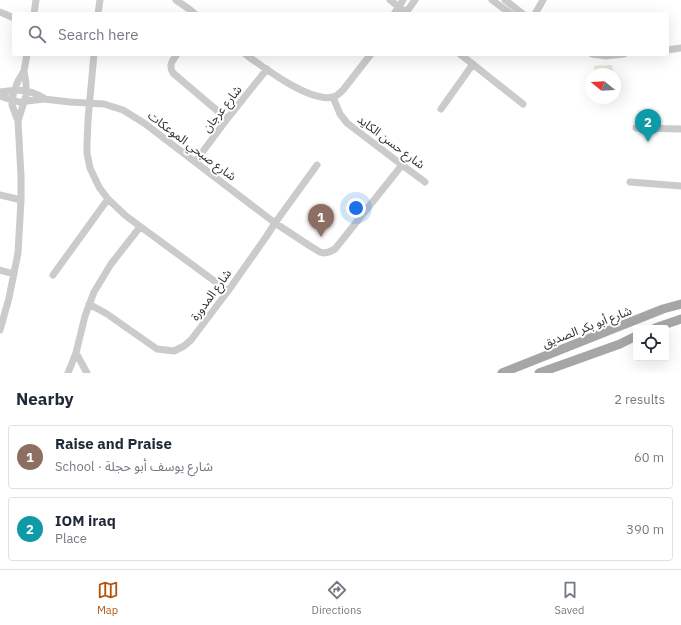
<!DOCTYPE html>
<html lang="en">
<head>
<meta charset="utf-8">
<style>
  :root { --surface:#fff; --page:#f6f6f7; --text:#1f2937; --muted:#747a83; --line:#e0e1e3; --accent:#b45309 }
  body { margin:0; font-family:"IBM Plex Sans","Noto Sans Arabic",sans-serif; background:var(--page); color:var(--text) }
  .controls { position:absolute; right:12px; bottom:12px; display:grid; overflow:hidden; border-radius:4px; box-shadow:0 4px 16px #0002 }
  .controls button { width:36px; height:36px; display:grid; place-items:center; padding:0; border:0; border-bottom:1px solid var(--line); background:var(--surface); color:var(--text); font:20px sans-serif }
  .compass { position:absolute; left:585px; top:68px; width:36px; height:36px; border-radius:50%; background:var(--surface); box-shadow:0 4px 16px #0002; rotate:288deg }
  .you { position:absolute; left:356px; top:208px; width:14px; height:14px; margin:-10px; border:3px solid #fff; border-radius:50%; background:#1a73e8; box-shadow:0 0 0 6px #1a73e833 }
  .badge { display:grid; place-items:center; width:26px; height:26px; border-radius:50%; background:var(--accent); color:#fff; font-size:13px; font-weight:700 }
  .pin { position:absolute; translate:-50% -33px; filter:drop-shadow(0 1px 2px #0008) }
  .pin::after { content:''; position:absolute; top:21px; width:14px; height:12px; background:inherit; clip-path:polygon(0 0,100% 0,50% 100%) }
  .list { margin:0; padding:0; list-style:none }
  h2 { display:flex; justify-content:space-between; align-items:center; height:52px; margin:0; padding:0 16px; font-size:17px }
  h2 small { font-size:13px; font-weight:400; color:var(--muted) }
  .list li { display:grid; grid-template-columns:26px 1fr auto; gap:12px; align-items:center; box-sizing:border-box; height:64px; margin:0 8px 8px; padding:0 8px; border:1px solid var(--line); border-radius:4px }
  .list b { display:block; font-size:15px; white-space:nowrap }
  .list p { margin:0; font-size:13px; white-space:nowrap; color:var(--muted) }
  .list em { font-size:13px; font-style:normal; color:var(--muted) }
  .icon { flex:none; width:22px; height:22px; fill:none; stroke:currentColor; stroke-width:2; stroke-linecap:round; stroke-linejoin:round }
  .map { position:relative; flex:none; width:681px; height:373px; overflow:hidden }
  .search { position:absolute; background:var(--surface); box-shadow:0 4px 16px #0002; left:12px; right:12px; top:12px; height:44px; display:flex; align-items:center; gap:10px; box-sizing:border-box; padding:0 14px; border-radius:4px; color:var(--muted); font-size:15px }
  .sheet { height:196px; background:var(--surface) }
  nav { display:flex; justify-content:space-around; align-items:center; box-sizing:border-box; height:56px; border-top:1px solid var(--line); background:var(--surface); font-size:11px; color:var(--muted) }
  nav a { display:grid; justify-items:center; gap:2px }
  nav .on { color:var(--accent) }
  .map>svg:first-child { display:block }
  .green { fill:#e5ebdc }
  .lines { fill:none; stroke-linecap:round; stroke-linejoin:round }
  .minor { stroke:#cbcbcb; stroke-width:7 }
  .major { stroke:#a6a6a6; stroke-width:9 }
  .labels { text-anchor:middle; stroke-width:4; stroke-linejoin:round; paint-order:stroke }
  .street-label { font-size:12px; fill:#2e2e2e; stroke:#fff }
</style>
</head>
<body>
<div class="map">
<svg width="681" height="373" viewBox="0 0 681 373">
  <rect width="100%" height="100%" fill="#fff"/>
  <path class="green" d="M612,65L613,74H595L594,66Z"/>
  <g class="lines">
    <path class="minor" d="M176,0L189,9L195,14
      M390,0L408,14
      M492,0L511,14
      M505,0L523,14
      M0,12L14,18
      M34,14L36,0
      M98,14L100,0
      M394,14L403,0
      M405,14L415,0
      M535,14L543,0
      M667,50L681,48
      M94,54L88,120L87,144V153L90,168L99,187L108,199L126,216L228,291
      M177,54C173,60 168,65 173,73L227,119
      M245,54C263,67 310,103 333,97C337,96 340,93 343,90L371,54
      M460,54L523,104
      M592,54L606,56L624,54
      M0,92C17,89 28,89 44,98
      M0,96L9,99L19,102L44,99L70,102L104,104L123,110L144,123L275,223L310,246L320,252L323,253L329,252L335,249L402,165
      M333,97L340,114L347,123L402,165L425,182
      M441,109L473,64
      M18,121L12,105L13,95L18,81L24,71L27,54
      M636,128L681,129
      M195,162L227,119L267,69
      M630,182L681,186
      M0,195L21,200
      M0,270L14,274
      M53,275L108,199
      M89,304L107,314L157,349L174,351L184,346L191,340L228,291L266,237L275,223L317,165
      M0,330L9,298L18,253L21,200V176L18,121L26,96V83L24,71
      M76,353L87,373
      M68,373L76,353L85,316L94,292L111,264L140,227"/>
    <path class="major" d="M655,328L681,319
      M502,373L663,309L681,304
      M539,373L620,344L636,336"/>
  </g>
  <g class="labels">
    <g class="street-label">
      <text transform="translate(222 109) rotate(-52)" y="4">شارع عرجان</text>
      <text transform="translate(391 142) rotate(37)" y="4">شارع حسن الكايد</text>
      <text transform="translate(192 146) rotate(37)" y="4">شارع صبحي الموعكات</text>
      <text transform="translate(211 295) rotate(-54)" y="4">شارع المدورة</text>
      <text transform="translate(587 327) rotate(-21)" y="4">شارع أبو بكر الصديق</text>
    </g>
  </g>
</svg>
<div class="controls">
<button><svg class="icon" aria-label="locate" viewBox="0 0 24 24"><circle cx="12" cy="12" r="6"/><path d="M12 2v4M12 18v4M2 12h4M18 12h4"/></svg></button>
</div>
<svg class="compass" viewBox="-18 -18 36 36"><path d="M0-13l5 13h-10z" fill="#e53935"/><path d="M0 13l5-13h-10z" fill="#747a83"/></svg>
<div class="you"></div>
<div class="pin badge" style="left:321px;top:237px;background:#8d6e63">1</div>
<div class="pin badge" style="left:648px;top:142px;background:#0f9aa8">2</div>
<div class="search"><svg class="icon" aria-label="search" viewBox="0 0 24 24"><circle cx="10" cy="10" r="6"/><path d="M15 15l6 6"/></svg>Search here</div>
</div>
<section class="sheet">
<h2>Nearby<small>2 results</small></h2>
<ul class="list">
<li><span class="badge" style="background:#8d6e63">1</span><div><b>Raise and Praise</b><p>School · شارع يوسف أبو حجلة</p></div><em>60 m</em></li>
<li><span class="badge" style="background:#0f9aa8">2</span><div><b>IOM iraq</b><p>Place</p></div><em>390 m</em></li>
</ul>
</section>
<nav>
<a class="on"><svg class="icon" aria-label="map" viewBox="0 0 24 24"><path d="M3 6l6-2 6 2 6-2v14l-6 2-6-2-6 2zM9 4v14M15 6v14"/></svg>Map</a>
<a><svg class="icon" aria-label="directions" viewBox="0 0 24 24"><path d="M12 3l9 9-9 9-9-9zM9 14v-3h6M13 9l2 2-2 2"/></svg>Directions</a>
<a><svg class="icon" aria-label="saved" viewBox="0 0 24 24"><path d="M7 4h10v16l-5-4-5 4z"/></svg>Saved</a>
</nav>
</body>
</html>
